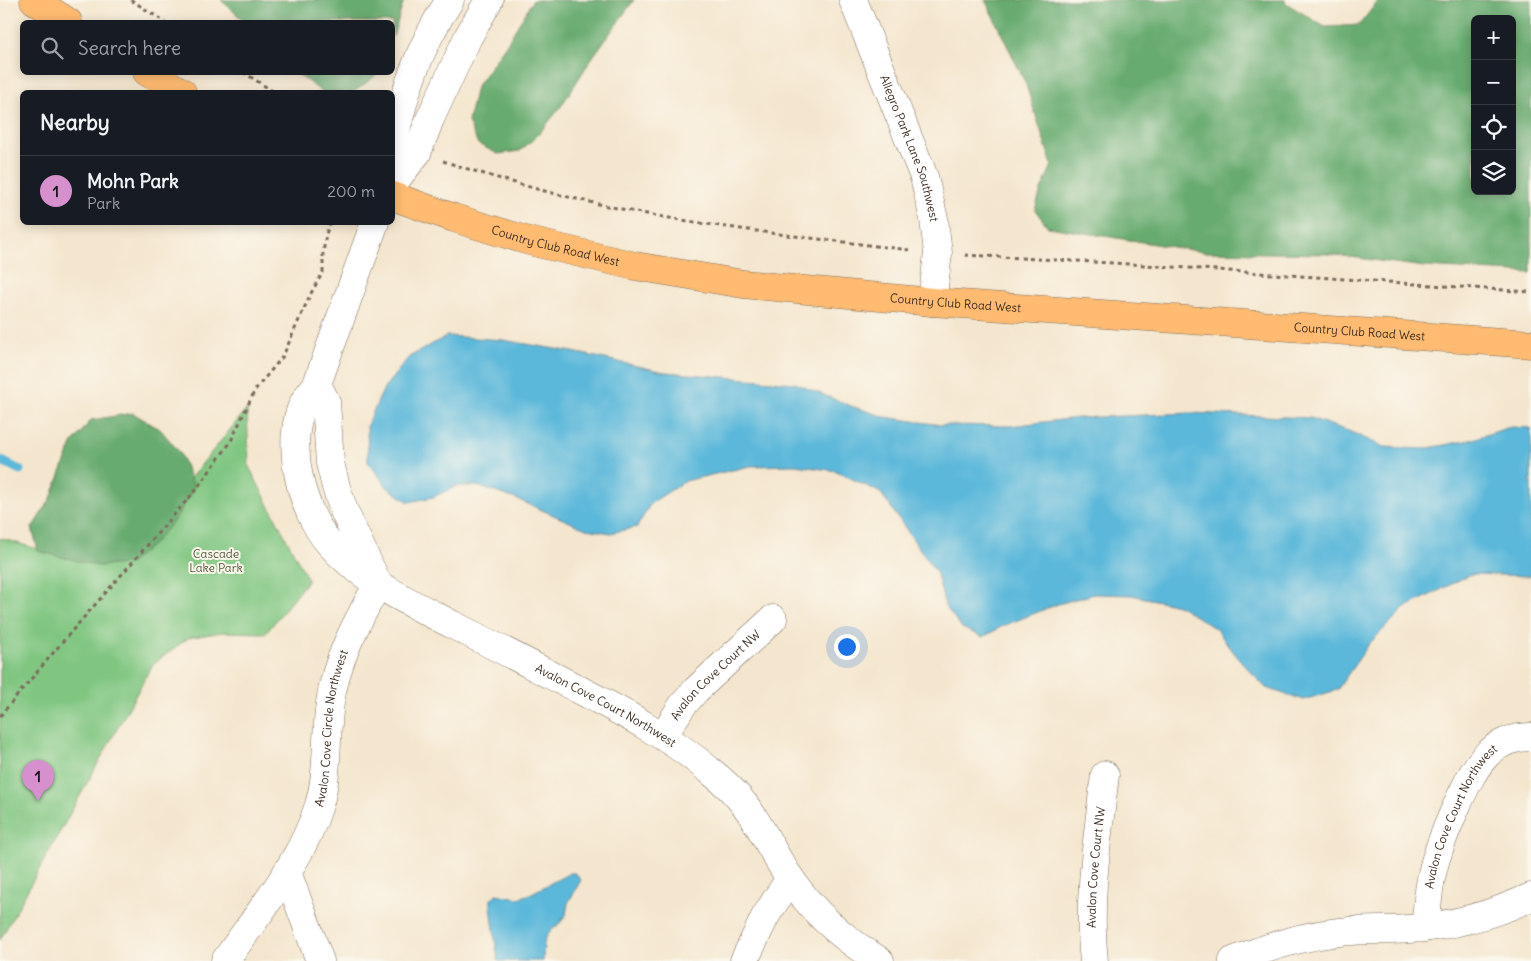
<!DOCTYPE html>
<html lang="en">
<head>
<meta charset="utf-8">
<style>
  :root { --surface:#171b24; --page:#20242c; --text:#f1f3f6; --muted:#9ea1a6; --line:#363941; --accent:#d690ce }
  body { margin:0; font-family:Delius,sans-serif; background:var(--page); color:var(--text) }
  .controls { position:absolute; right:15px; top:15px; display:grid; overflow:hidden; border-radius:8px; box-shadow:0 2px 12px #0003 }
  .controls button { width:45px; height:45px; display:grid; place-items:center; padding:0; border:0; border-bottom:1px solid var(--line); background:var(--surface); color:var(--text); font:25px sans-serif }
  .you { position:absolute; left:846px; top:646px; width:18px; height:18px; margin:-12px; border:4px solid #fff; border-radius:50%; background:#1a73e8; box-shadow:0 0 0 8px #1a73e833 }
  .badge { display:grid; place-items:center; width:32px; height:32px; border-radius:50%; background:var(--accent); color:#111; font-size:16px; font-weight:700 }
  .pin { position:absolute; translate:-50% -41px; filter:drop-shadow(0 1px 2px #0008) }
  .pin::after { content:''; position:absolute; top:26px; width:18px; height:15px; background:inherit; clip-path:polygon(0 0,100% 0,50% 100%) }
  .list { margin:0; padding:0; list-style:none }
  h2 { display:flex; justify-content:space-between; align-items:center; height:65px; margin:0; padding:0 20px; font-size:21px }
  h2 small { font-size:16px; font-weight:400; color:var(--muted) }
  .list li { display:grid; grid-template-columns:32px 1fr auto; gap:15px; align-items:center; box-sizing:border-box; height:70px; padding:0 20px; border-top:1px solid var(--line) }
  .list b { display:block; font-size:19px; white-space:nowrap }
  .list p { margin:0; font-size:16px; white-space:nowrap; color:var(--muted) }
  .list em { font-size:16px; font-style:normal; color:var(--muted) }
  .icon { flex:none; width:28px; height:28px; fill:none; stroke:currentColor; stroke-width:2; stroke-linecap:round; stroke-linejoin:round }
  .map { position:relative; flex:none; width:1531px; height:961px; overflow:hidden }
  .search { position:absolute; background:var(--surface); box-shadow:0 2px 12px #0003; left:20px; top:20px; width:375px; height:55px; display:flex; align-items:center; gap:12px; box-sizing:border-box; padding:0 18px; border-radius:8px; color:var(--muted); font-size:19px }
  .panel { position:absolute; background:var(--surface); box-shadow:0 2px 12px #0003; left:20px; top:90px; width:375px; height:135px; border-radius:8px }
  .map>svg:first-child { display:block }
  .green { fill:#80c681; stroke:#5e7850 }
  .forest { fill:#68ab6f; stroke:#526a46; fill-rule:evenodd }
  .water { fill:#5cb8da; stroke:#4c717c }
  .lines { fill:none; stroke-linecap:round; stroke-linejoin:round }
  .stream { stroke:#5cb8da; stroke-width:9 }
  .minor-casing { stroke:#7c6c5c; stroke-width:29 }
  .major-casing { stroke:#7c6c5c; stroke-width:29 }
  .path { stroke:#7c6c5c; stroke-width:3; stroke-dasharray:4 4; stroke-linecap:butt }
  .minor { stroke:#fff; stroke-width:28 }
  .major { stroke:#febb71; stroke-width:28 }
  .labels { text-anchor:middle; stroke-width:4; stroke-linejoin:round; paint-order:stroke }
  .street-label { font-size:12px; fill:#3b2a1e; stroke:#fbf7ec }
  .park-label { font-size:12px; fill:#50593c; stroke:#fbf7ec }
</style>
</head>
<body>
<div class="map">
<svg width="1531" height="961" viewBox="0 0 1531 961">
  <rect width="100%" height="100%" fill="#fbf7ec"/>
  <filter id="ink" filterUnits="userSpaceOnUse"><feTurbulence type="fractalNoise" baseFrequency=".02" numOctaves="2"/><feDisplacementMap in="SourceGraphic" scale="10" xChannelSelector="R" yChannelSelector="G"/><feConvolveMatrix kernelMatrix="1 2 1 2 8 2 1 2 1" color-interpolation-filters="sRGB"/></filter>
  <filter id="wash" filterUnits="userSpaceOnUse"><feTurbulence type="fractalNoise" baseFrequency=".0096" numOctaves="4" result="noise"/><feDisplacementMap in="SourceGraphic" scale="20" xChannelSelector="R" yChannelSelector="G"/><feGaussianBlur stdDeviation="1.12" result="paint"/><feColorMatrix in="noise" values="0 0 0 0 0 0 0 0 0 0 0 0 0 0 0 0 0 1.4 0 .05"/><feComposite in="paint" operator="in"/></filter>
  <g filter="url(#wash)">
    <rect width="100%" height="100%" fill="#f4e6ce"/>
    <path class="green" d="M247,409L249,467L308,580L266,633L222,632L188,638L153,664L0,940V538L75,560L129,553Z"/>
    <path class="forest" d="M221,0H404L393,37L392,22H245Z
      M533,0H634L592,58L560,108L537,136L520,151L498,154L478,144L468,122L476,87L506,45Z
      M985,0H1285L1286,3L1325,27L1359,25L1379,0H1531V273L1424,267L1328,254L1204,252L1048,227L1035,210L1041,190L1052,165L1025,82ZM1475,19H1512V191H1475Z
      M296,73H377L374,77L354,92H322Z
      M133,413L161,430L180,453L194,487L177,517L152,545L129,564L98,566L38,551L32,528L51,498L72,444L91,420Z"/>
    <path class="water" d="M447,336L503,340L573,352L665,372L795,383L848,405L885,417L941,425L1009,426L1078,418L1191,413L1310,418L1351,432L1384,447L1423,449L1470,440L1510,427L1531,428V576L1471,574L1405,608L1369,644L1337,690L1303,700L1266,688L1239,659L1216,629L1178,605L1131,595L1094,594L1058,604L1003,626L983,637L962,628L945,606L937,574L881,493L836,471L795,465L750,466L685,481L651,503L637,527L611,533L586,529L516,499L477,486H457L433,497L409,502L388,488L368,462L367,425L384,388L409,357Z
      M570,873H575L581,880L568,903L566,915L559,924L548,933L544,943L543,961H498L491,907V899L496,894L519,898L530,894Z"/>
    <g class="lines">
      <path class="stream" d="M0,460L20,470"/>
    </g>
  </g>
  <g filter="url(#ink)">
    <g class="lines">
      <g class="minor-casing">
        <g id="minor">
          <path id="s1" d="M853,0L924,177L934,219L938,253L932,302"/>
          <path d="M392,152C401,99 420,45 450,0"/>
          <path d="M392,185L417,153L430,119L468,37L489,0"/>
          <path id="s2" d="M375,222L317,384C313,390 307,396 304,402C284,441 301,511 329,543C361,580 411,603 453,625C495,646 537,668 578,689C624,713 670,737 709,770C722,780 734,791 744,804C762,826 773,855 790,878C813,913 845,940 880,961"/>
          <path d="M317,384L326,402L330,463L336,487L344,511L376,580"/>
          <path id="s3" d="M663,736L682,706L696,690L773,619"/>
          <path d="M287,872L320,961"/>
          <path id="s4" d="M1425,928C1427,910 1428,891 1432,874C1437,850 1447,827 1457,805C1473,770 1488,737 1531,737"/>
          <path id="s5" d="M225,961C259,912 301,863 319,805C329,772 325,737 330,703C336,659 357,622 378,584"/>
          <path d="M744,961L765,917L790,878"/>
          <path id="s6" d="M1094,961C1087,899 1098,836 1105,775"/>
          <path d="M1233,961C1265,948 1298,937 1332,933C1358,929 1383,931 1409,929C1451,926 1492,915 1531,897"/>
        </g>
      </g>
      <g class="major-casing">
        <g id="major">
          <path d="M34,0L68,22"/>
          <path d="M147,72L182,92"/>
          <path id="s7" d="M392,196L454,218L529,241L635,266L743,284L932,302L1531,344"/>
        </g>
      </g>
      <path class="path" d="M131,0L165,22
        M243,72L274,92
        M443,161C510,183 578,201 647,214C734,230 822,239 909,250
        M965,255L1130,264L1531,292
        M0,716L64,640L195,491L230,443L255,390L283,356L310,295L323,272V253L326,234L330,222"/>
      <use href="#minor" class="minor"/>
      <use href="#major" class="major"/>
    </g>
  </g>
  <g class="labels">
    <g class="street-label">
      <text dy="4" stroke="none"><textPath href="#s1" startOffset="159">Allegro Park Lane Southwest</textPath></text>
      <text dy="4" stroke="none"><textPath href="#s7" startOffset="171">Country Club Road West</textPath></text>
      <text dy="4" stroke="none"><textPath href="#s7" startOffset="576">Country Club Road West</textPath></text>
      <text dy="4" stroke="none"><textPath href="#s7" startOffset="981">Country Club Road West</textPath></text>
      <text dy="4" stroke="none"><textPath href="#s3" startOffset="81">Avalon Cove Court NW</textPath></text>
      <text dy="4" stroke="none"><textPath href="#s2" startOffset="666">Avalon Cove Court Northwest</textPath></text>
      <text dy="4" stroke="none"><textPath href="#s5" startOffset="261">Avalon Cove Circle Northwest</textPath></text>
      <text dy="4" stroke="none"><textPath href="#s4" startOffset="119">Avalon Cove Court Northwest</textPath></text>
      <text dy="4" stroke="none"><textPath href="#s6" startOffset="94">Avalon Cove Court NW</textPath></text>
    </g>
    <g class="park-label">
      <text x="216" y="558">Cascade<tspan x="216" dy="14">Lake Park</tspan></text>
    </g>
  </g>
</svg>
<div class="controls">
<button>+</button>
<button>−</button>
<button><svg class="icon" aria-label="locate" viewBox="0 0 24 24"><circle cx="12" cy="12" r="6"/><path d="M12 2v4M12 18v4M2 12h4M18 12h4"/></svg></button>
<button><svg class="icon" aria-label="layers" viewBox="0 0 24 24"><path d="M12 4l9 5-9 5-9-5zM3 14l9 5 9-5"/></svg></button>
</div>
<div class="you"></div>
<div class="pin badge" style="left:38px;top:801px">1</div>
<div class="search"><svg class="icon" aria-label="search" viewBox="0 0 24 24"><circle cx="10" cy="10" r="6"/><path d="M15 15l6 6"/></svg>Search here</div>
<section class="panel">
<h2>Nearby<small></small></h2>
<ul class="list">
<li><span class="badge">1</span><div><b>Mohn Park</b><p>Park</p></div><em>200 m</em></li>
</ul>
</section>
</div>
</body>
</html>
